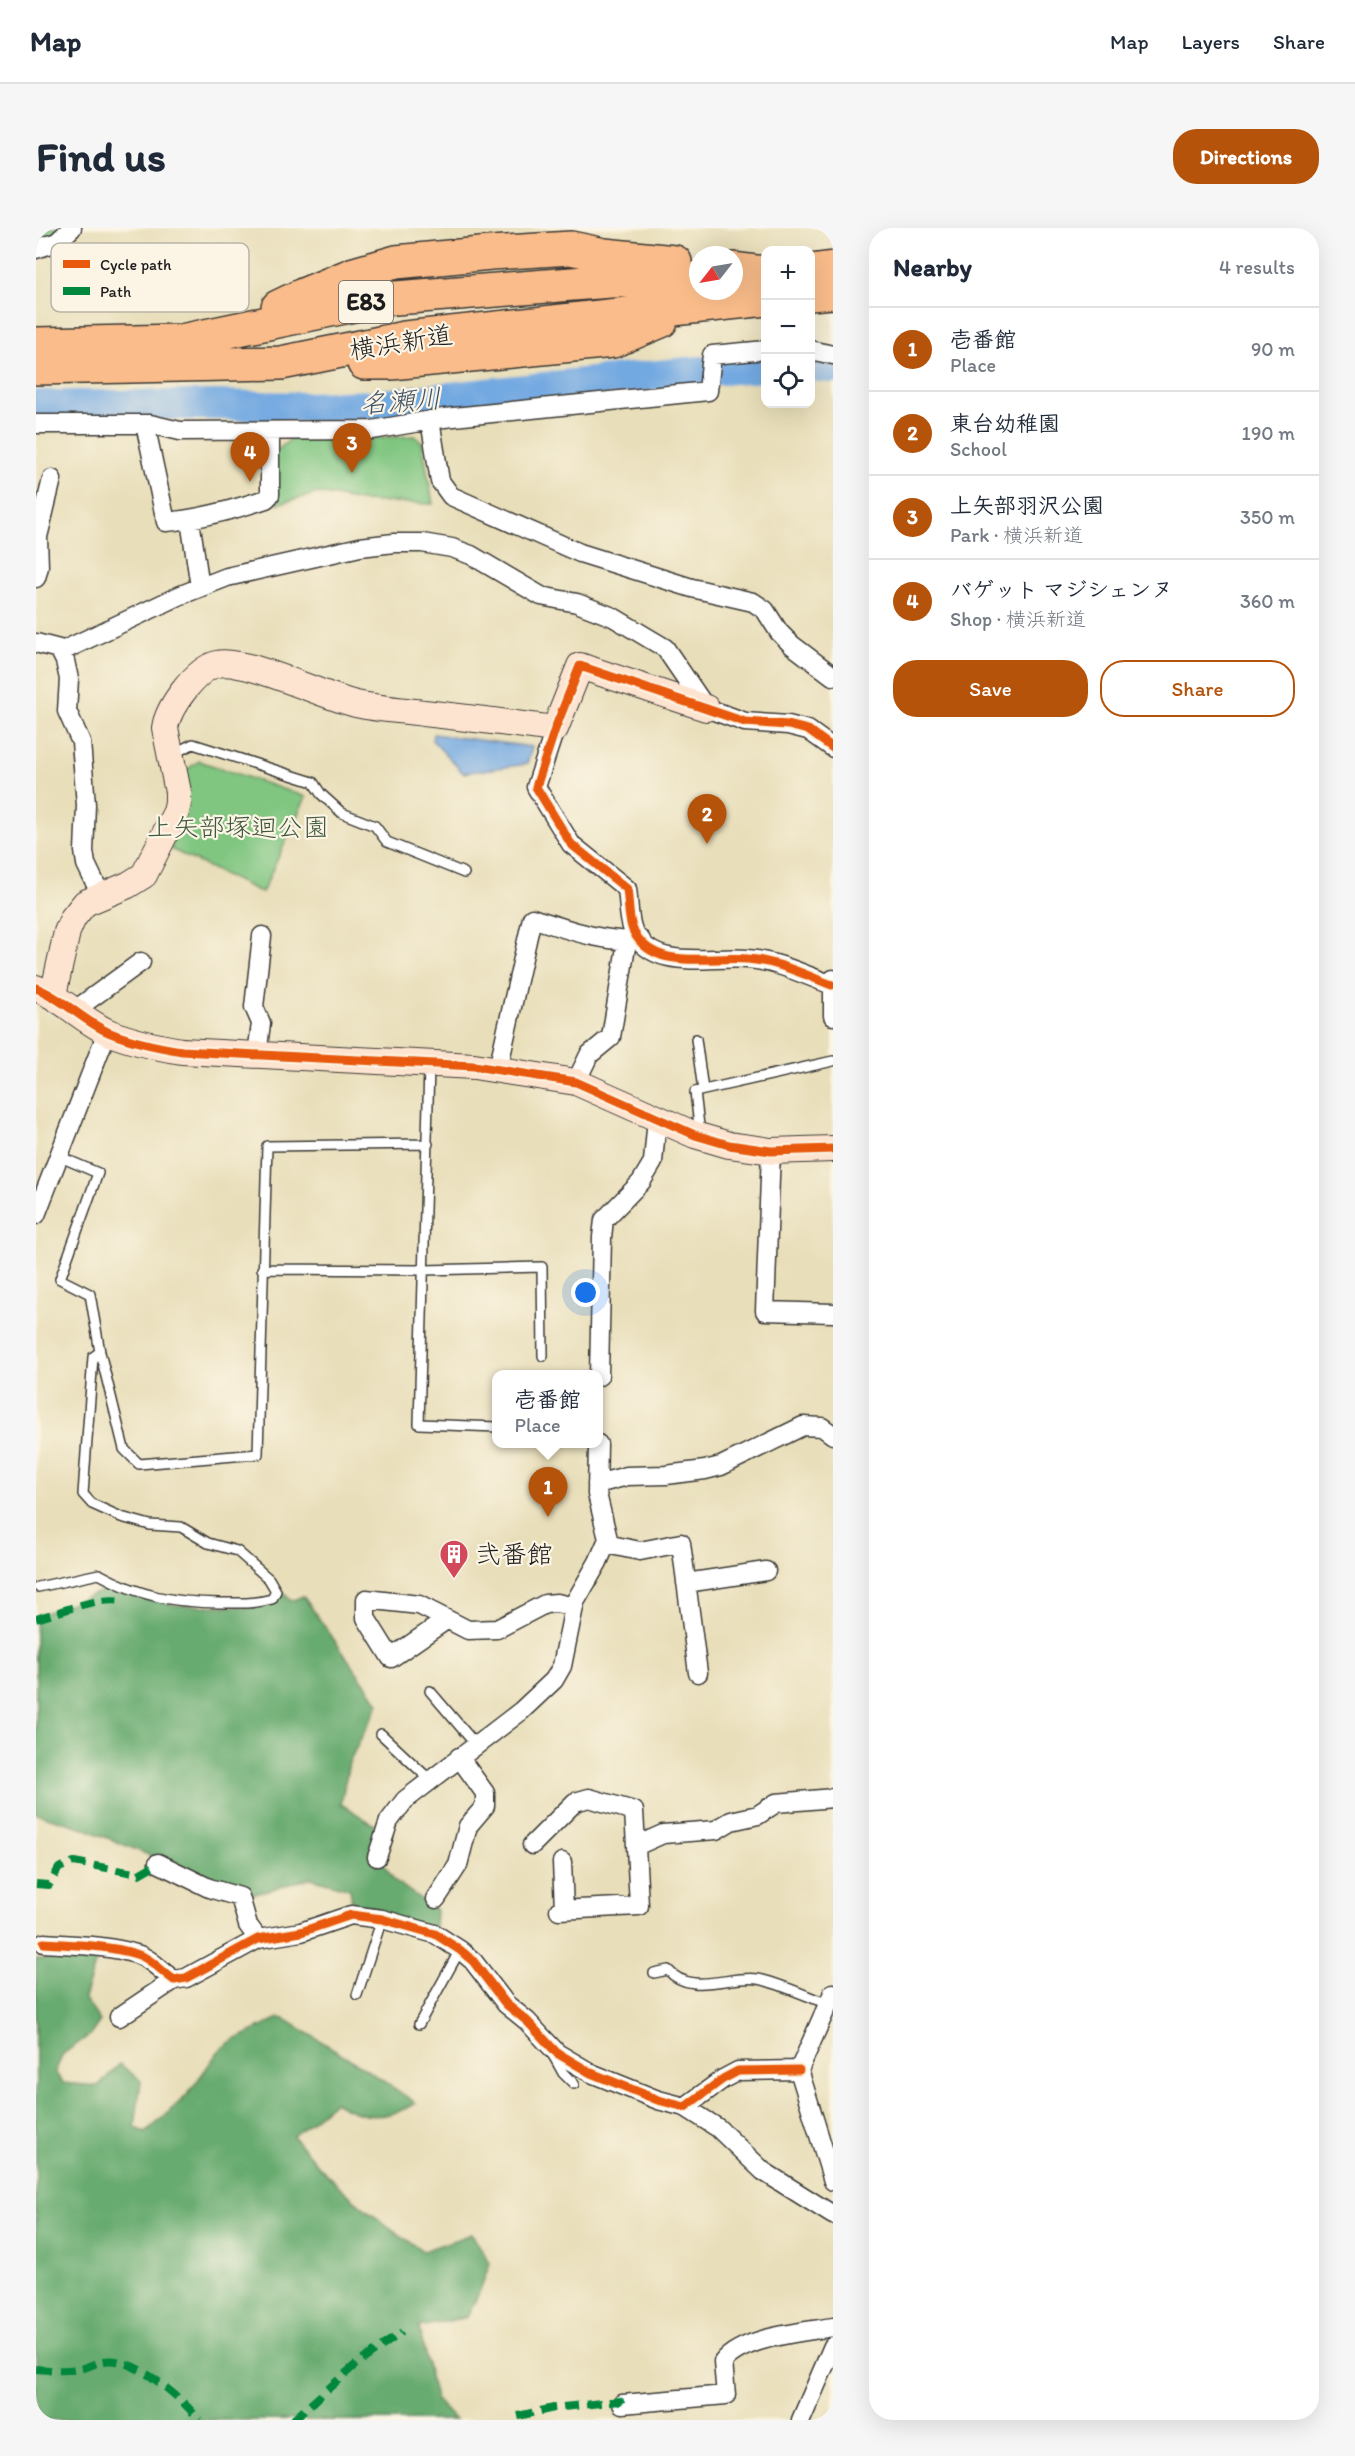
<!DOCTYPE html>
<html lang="en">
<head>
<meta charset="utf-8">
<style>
  :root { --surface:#fff; --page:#f6f6f7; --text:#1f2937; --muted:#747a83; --line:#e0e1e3; --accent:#b45309 }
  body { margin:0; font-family:Itim,"Klee One",sans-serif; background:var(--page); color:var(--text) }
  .controls { position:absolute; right:18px; top:18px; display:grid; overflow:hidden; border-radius:12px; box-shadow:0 6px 24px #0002 }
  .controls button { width:54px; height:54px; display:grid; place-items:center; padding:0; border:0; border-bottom:2px solid var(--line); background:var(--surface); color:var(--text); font:30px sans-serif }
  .compass { position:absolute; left:653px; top:18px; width:54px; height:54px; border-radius:50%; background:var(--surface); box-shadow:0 6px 24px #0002; rotate:239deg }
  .you { position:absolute; left:550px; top:1065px; width:21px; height:21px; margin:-15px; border:4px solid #fff; border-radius:50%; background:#1a73e8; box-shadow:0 0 0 9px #1a73e833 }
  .badge { display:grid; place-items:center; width:39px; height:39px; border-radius:50%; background:var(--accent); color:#fff; font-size:20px; font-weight:700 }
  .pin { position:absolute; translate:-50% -50px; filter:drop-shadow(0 2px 3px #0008) }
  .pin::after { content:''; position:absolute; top:32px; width:21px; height:18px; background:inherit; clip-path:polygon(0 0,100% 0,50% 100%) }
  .popup { position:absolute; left:456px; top:1142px; width:111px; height:78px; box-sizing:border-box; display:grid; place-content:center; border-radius:12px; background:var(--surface); filter:drop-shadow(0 2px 4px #0005); font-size:20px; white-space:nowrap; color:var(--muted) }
  .popup b { font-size:22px; color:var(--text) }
  .popup::after { content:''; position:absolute; left:50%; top:100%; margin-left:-12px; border:12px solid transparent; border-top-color:var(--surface) }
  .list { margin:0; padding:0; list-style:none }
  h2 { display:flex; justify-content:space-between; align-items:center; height:78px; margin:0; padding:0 24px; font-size:26px }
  h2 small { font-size:20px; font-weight:400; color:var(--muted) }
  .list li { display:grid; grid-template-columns:39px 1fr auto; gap:18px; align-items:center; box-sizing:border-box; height:84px; padding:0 24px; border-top:2px solid var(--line) }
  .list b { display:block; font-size:22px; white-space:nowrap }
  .list p { margin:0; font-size:20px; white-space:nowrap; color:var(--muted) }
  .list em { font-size:20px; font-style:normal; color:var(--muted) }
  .actions { display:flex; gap:12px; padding:18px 24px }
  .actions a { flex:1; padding:14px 0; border:2px solid var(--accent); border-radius:24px; text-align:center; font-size:21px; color:var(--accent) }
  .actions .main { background:var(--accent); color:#fff }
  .icon { flex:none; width:33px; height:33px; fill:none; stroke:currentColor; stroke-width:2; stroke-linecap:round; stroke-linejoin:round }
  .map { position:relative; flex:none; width:797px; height:2192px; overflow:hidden; border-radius:24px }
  header { display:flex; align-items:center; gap:36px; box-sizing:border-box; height:84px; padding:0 30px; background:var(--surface); border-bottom:2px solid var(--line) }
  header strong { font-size:28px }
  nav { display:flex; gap:33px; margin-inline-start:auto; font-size:21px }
  .intro { display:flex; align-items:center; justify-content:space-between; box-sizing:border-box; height:144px; padding:0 36px }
  h1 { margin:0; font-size:42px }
  .button { padding:15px 27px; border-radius:24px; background:var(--accent); color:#fff; font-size:21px; font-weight:700 }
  main { display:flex; gap:36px; padding:0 36px }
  aside { flex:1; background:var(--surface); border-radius:24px; box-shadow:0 6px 24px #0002 }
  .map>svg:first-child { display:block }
  .green { fill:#80c681; stroke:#4e714e; stroke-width:1.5 }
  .forest { fill:#68ab6f; stroke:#426446; stroke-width:1.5 }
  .water { fill:#73a9e1; stroke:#48627e; stroke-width:1.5 }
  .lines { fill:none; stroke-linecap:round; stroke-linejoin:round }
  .river { stroke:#73a9e1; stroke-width:30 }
  .lane-casing { stroke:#3b3934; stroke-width:12 }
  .street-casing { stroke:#3b3934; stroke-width:21 }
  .secondary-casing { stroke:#3b3934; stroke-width:28 }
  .highway-casing { stroke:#3b3934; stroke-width:36 }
  .lane { stroke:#fff; stroke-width:9 }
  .street { stroke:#fff; stroke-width:18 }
  .secondary { stroke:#fde4d0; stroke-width:26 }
  .highway { stroke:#f9bc8a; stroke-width:33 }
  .quiet { stroke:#00873e; stroke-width:8; stroke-dasharray:15 8; stroke-linecap:butt }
  .cycleway-casing { stroke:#fcf5e5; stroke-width:13 }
  .cycleway { stroke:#e8590c; stroke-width:9 }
  .labels { text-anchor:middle; stroke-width:4.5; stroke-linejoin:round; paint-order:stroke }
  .shield { fill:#fcf5e5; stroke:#5f5d58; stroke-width:1.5 }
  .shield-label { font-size:24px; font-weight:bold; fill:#1c1c1c }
  .street-label { font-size:26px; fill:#1c1c1c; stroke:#fcf5e5 }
  .park-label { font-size:26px; fill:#3f583f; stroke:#fcf5e5 }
  .poi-label { font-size:26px; fill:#1c1c1c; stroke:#fcf5e5; text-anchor:start }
  .water-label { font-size:27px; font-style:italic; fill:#3f546b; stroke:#fcf5e5 }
  .key { fill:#fcf5e5; stroke:#b9b4a9; stroke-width:1.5 }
  .key-label { font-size:16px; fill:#1c1c1c }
</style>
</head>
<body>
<header>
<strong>Map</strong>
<nav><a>Map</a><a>Layers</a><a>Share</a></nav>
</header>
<div class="intro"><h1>Find us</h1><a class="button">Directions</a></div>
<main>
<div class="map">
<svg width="797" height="2192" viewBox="0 0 797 2192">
  <rect width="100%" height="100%" fill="#fcf5e5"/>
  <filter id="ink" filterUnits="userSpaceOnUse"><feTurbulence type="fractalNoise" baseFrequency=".0167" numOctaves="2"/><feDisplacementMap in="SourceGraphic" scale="12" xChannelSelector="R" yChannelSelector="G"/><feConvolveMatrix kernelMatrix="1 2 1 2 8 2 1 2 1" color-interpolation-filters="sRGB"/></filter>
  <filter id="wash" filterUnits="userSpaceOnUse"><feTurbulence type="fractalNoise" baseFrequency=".008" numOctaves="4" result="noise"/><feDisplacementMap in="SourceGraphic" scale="24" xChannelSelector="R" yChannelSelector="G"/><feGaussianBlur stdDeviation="1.35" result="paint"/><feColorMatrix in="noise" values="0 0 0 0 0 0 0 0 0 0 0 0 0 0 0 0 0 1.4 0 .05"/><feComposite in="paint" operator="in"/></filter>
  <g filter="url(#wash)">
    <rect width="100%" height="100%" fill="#e8deb9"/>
    <path class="green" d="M0,0H26L15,9L0,14Z
      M379,208L386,214L397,276L324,273L282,265L241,276L239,224L256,210L298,212Z
      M163,533L270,569L226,665L135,621L149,543Z"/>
    <path class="forest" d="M72,1361L139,1377L217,1379L235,1375L247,1364L255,1373L267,1368L343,1475L313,1534L305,1576L340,1598L341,1626L358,1652L400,1682L399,1700L317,1682L314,1661L275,1650L211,1668L173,1656L113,1627L45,1599L0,1586V1388Z
      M14,1719L63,1724L48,1770L64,1793L55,1806L27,1826L19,1844L27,1855L62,1858L84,1836L105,1853L99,1899L110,1905L152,1866L182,1824L191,1816L243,1790L249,1791L322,1836L380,1875C351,1892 327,1892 298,1874L257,1908C297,1959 335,1987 387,2023L436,2006L454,2035L443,2065L431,2089L383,2099L399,2171L419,2192H0V1731H13Z"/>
    <path class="water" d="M397,506L496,519L491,536L427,545L396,512Z"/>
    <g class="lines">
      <path class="river" d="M774,138L797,140
        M0,177H180L271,179L338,177L651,144L730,139"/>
    </g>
  </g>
  <g filter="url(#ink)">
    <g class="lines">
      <g class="lane-casing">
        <path id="lane" d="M136,526L157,516L277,554L285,566L306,585L339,598L351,614L428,645
          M660,811L667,862
          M393,839L383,1196L461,1199
          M664,906L659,864L797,833
          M22,928L62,945L24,1051L54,1066L64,1124L88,1221L103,1236L222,1226L231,918L392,916
          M226,1041L388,1042L506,1039L507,1128
          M2,1359L63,1346C105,1369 137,1374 184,1375C202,1375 218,1376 236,1371L240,1363L233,1351L201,1323L172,1315L145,1299L114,1297L85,1289L56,1276L47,1266L57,1129L64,1124
          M394,1463L440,1517
          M345,1506L393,1551
          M618,1745L632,1742C654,1768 694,1747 722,1751C740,1754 773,1769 792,1776
          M321,1767L346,1691
          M383,1796L424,1722
          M517,1827L527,1845L538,1856"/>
      </g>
      <g class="street-casing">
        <path id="street" d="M0,21L21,14L36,0
          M774,122L797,127
          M394,192L404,253L415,268L544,325L656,360L717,374L729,382L743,404L756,417L797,448
          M0,196H114L144,203L336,202L408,190L672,163L676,127L730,122
          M109,196L130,294C164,291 197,282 230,271L234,267V203
          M154,292L164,359
          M0,350L3,339L2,309L16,251
          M0,415L23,421L29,433L33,451L31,483L45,514L50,577L48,623L50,636L61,659L62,668
          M24,424L145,367L191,349L324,319L358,315H386L416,320L435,327L505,368L541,375L577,389L629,420L670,480L709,494L752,497L772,502L797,520
          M519,501L500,559L535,616L591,661C593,673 592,691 597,702C617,745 675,727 712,731C741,733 769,747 796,757
          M797,751V788
          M39,782L105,734
          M221,827L225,795L218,779L226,708
          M462,841L496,690C530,701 568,715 605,712
          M540,854L553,827L575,809L591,713
          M735,923L729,1083L797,1085
          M0,987L71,804
          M563,1148L566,1009L568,992L605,954L617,934L621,890
          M561,1256L591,1248L630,1247L669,1242L685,1238L767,1198L786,1199L797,1207
          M570,1316L604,1323L645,1315L662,1445
          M650,1355L730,1343
          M410,1392L355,1430L330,1390V1371L383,1377L432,1402L461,1401L509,1376L521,1375L538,1379
          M496,1617L539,1574L553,1570L598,1583L600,1618
          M341,1629L353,1593L369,1572L485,1483L518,1452L526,1438L539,1374L562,1334L572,1311L561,1266L562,1216
          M526,1634L528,1681
          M122,1635L173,1660L204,1669L212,1697L222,1711
          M400,1671L422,1637L432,1598L449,1578V1565L423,1529
          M523,1682L603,1678L600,1618L627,1606L680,1602L695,1593L722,1587L740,1575L797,1570
          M8,1715C38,1717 71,1717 100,1726C115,1730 126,1744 138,1752L150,1750L222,1711L265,1704L315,1687L346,1691L399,1706L424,1722L437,1733L470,1776L491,1793L521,1825L555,1845L622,1872L649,1879L687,1851L702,1843L763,1842
          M797,1765L763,1842L797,1953
          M83,1789L138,1752
          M649,1879L682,1900L727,1943L797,1987
          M586,2176L690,2167L687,2134C707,2109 766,2104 797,2099
          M765,2192L797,2118"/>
      </g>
      <g class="secondary-casing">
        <path id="secondary" d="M0,760C28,771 47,793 72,804C96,814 121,819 146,823L438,838L540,854L659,907L693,917L735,923L797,921
          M17,767L31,704L37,690L49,675L92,657L108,647L140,584L142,575V564L129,500C132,479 160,441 181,436C208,429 288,469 320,476C342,481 366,482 388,485C432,490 475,495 519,501L544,438L670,480"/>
      </g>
      <g class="highway-casing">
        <path id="highway" d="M698,41L730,45
          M774,43L797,40
          M774,66L797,64
          M242,79L267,67L318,46L360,34L455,25L535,20L568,27L639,34
          M0,116L145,113L347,71L574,53L662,51
          M328,135H355L577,113L625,93
          M0,140L245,135L369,110L730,71"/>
      </g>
      <use href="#lane" class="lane"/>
      <use href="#street" class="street"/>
      <use href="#secondary" class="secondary"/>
      <use href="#highway" class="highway"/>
      <path class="quiet" d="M0,1391C30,1383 57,1369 88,1373
        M0,1656L13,1657L23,1640L38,1634L103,1646L122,1635
        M0,2141C17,2142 34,2144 51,2139C56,2137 62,2134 68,2133C97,2127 147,2171 163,2192
        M482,2188L518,2180L584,2173L586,2176
        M257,2192L318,2138L366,2104"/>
      <g class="cycleway-casing">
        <path id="cycleway" d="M796,757C769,747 741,733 712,731C675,727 617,745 597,702C592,691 593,673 591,661L535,616L500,559L519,501L544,438L709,494L752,497L772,502L797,520
          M0,760C28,771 47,793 72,804C96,814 121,819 146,823L438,838L540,854L659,907L693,917L735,923L797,921
          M8,1715C38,1717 71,1717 100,1726C115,1730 126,1744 138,1752L150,1750L222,1711L265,1704L315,1687L346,1691L399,1706L424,1722L437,1733L470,1776L491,1793L521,1825L555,1845L622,1872L649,1879L687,1851L702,1843L763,1842"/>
      </g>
      <use href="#cycleway" class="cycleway"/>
    </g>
  </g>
  <defs>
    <g id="building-pin" transform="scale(1.5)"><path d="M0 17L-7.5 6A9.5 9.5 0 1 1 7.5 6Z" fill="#d1495b" stroke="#fcf5e5"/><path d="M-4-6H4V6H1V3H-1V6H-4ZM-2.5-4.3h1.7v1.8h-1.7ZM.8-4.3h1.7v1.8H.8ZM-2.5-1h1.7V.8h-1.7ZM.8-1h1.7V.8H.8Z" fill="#fff"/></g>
  </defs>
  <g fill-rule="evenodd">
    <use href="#building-pin" x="418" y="1326"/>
  </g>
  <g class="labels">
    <rect class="shield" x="303" y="53" width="54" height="42" rx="4.5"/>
    <g class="shield-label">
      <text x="330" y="82">E83</text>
    </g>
    <g class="street-label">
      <text transform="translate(365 114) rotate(-9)" y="9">横浜新道</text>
    </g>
    <g class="park-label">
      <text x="202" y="608">上矢部塚迴公園</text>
    </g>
    <g class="poi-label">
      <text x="439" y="1335">弐番館</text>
    </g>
    <g class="water-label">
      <text transform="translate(365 173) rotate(-4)" y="9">名瀬川</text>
    </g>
  </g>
  <rect x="15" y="15" width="198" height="69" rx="9" class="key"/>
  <rect x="27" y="32" width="27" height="8" fill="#e8590c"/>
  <rect x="27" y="59" width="27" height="8" fill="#00873e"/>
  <g class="key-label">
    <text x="64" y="42">Cycle path</text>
    <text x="64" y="69">Path</text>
  </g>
</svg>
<div class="controls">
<button>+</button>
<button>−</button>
<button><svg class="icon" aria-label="locate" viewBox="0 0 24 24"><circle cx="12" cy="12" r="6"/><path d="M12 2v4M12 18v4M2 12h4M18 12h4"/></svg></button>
</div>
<svg class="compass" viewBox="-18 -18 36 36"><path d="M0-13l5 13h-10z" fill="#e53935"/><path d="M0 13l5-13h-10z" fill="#747a83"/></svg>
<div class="you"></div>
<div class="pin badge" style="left:512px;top:1289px">1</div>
<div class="popup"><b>壱番館</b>Place</div>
<div class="pin badge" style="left:671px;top:616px">2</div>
<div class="pin badge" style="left:316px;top:245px">3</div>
<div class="pin badge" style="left:214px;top:254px">4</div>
</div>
<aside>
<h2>Nearby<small>4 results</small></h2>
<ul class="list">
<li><span class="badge">1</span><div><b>壱番館</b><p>Place</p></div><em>90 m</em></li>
<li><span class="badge">2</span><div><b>東台幼稚園</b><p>School</p></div><em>190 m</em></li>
<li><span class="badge">3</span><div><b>上矢部羽沢公園</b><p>Park · 横浜新道</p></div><em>350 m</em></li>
<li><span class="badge">4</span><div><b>バゲット マジシェンヌ</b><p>Shop · 横浜新道</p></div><em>360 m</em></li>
</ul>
<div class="actions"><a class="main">Save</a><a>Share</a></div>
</aside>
</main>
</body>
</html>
